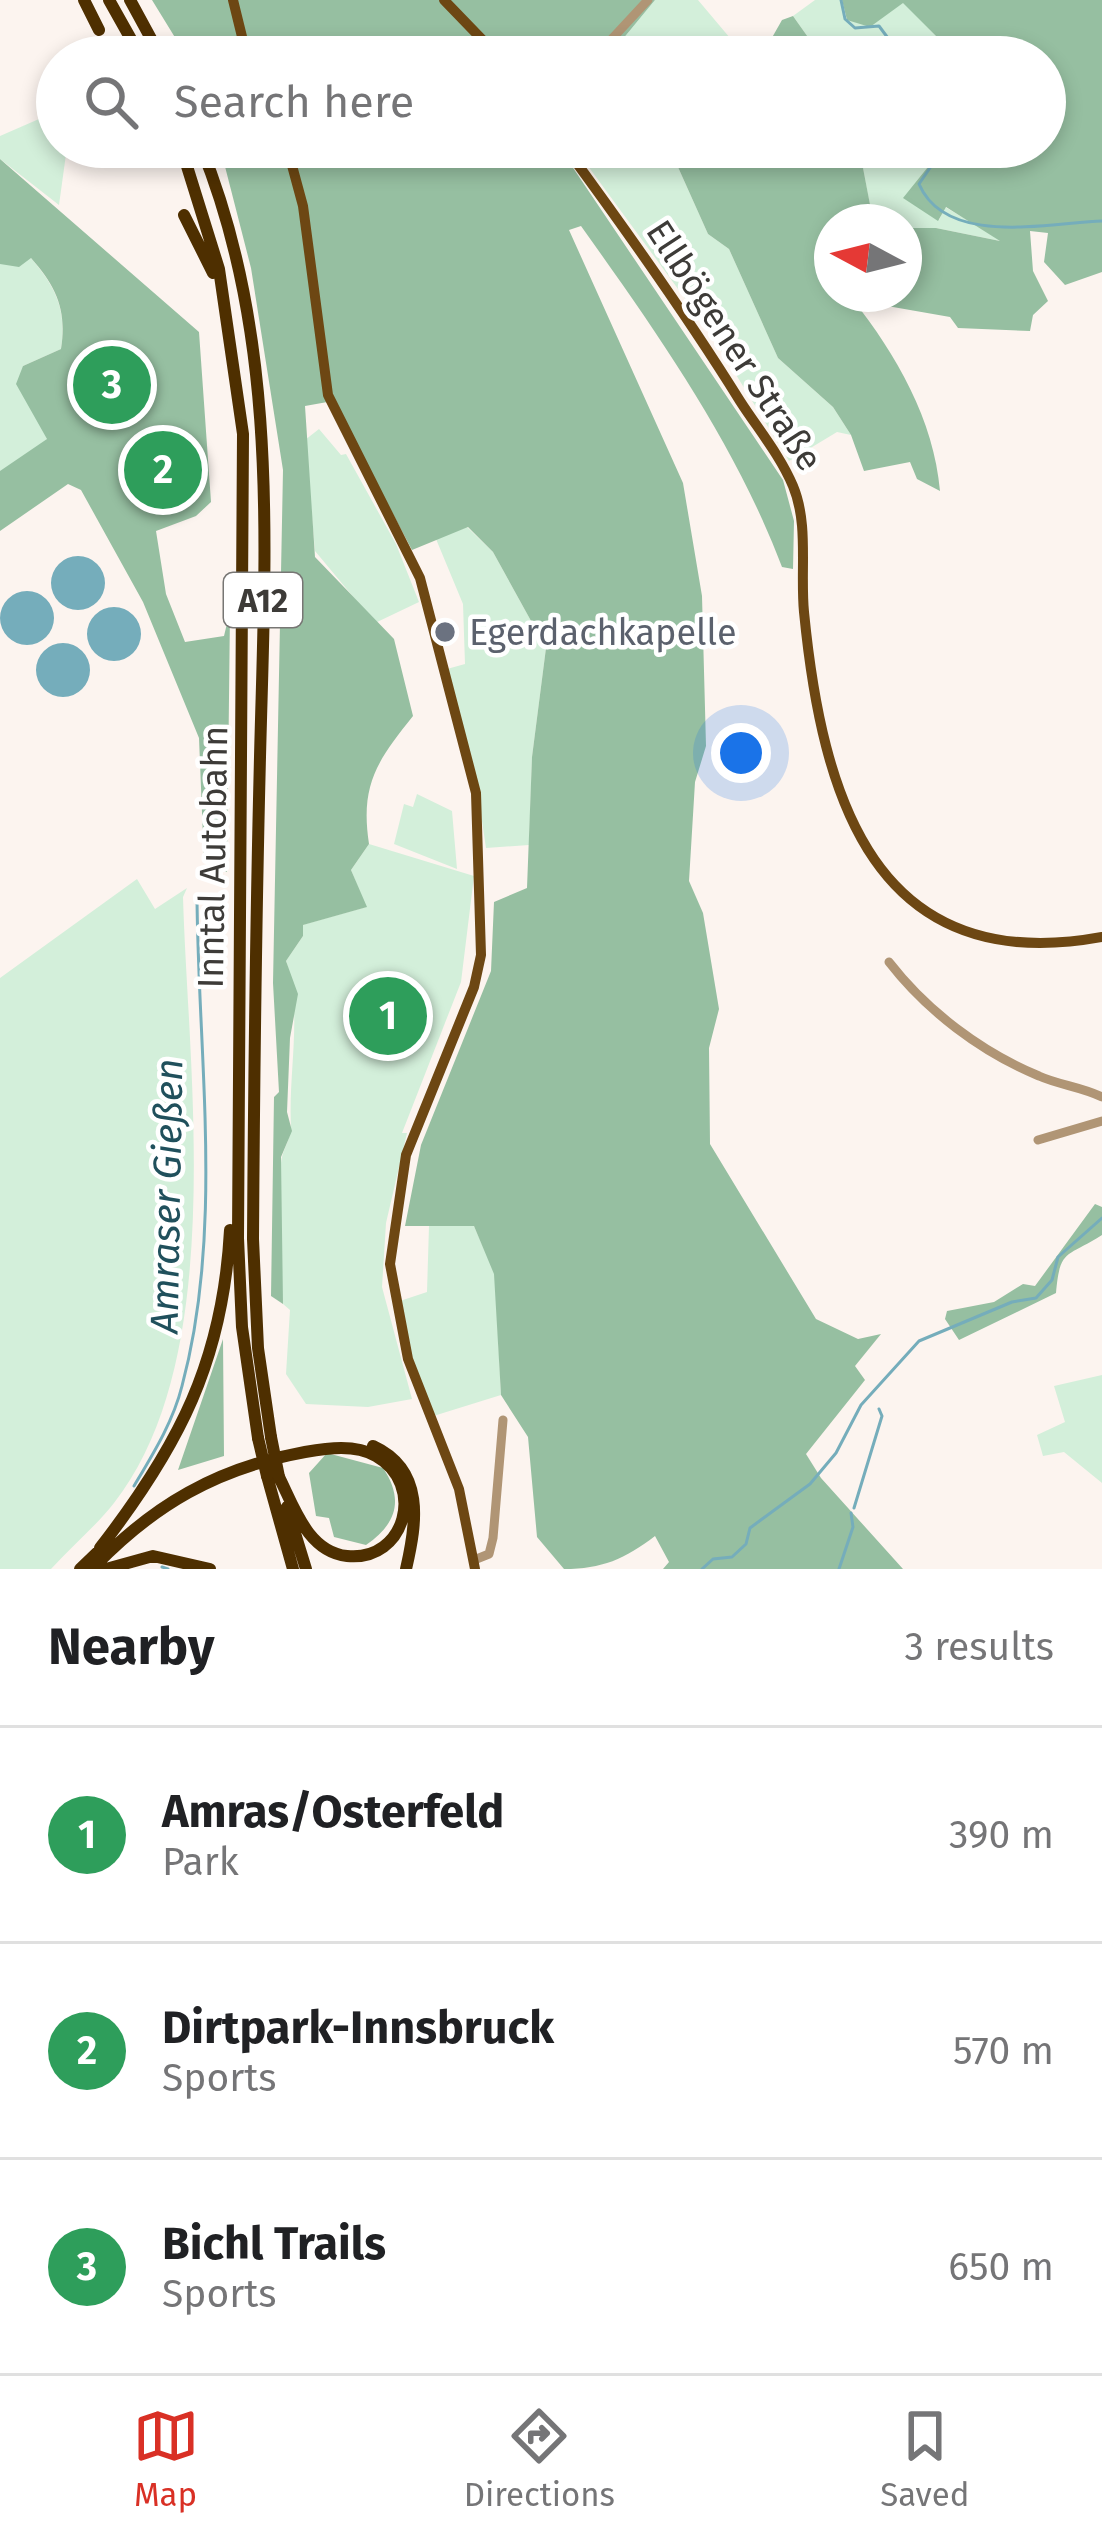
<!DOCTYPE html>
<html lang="en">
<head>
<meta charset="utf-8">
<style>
  :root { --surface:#fff; --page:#f2f2f2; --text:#202124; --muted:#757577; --line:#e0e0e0; --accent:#d93025 }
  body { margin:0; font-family:"Fira Sans",sans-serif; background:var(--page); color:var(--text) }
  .compass { position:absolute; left:814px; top:204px; width:108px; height:108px; border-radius:50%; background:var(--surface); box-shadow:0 6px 18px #0003; rotate:277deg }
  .you { position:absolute; left:741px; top:753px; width:42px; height:42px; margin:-30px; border:9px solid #fff; border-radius:50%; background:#1a73e8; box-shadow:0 0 0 18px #1a73e833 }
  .badge { display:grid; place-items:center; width:78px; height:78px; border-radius:50%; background:var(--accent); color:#fff; font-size:39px; font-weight:700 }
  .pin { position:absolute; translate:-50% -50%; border:6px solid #fff; box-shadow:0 3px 12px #0006 }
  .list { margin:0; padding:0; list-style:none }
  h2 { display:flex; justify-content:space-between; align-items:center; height:156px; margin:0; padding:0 48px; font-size:51px }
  h2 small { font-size:39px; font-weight:400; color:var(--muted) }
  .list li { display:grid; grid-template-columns:78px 1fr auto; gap:36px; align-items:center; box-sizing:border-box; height:216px; padding:0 48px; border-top:3px solid var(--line) }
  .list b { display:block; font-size:45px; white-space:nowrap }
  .list p { margin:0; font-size:39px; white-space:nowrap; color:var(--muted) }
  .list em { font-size:39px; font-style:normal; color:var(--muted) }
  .icon { flex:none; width:66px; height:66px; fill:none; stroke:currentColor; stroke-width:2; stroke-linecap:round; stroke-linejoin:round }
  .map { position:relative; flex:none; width:1102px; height:1569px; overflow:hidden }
  .search { position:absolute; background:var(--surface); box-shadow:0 6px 18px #0003; left:36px; right:36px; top:36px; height:132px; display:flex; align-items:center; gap:30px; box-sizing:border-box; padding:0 42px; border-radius:66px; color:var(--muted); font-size:45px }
  .sheet { height:804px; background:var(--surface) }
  nav { display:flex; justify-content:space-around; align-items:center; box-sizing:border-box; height:168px; border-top:3px solid var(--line); background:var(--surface); font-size:33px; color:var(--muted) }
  nav a { display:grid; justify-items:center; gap:6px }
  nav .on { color:var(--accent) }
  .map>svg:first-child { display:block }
  .green { fill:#d3efda }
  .forest { fill:#96bfa1 }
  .water { fill:#75adbb }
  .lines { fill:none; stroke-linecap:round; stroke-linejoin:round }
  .stream { stroke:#75adbb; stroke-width:3 }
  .minor { stroke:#b09575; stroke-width:9 }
  .major { stroke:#6d4713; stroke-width:10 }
  .highway { stroke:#4e2f00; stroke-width:12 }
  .highway-bridge { stroke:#4e2f00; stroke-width:12 }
  .worship-dot { fill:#6b7280; stroke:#fff; stroke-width:4.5 }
  .labels { text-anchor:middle; stroke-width:9; stroke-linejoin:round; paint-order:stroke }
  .shield { fill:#fff; stroke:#777674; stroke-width:3 }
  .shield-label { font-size:33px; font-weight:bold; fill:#3d3b38 }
  .street-label { font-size:36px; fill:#3d3b38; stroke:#fff }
  .worship-label { font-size:36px; fill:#5b616d; stroke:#fff; text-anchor:start }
  .water-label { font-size:39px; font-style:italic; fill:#20505c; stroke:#fff }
</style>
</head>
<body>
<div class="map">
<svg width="1102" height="1569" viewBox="0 0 1102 1569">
  <rect width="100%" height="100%" fill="#fcf4ef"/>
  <path class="green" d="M655,0H698L746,57H608Z
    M815,0H842L847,20L903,2L944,44L948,57H822L793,16Z
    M57,82V147H67L59,205L0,159V136L39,119V88Z
    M574,147H669L708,234L729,249L778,358L833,407L851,435L837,432L789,461L711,334Z
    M859,147H944L933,157L939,220L945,207L1005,242L936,228H904V222L872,216Z
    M30,237L71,300L31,255L19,267L30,257C56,287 67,310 61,349L23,366L47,439L0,520V264Z
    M319,429L341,455L346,454L396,544L419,602L375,623L315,551L305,440Z
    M467,527L493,552L546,648L532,757L529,845L486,848L474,767L447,669L465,664L463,604L436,539Z
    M417,794L452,811L457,869L394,844L404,804L413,807Z
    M369,844L474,876L461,982L402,1133H407L386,1223L382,1287L412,1399L368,1407L306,1404L286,1374L290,1310L283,1304C277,1258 277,1210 281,1163C282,1150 291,1139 291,1127C288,1073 303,1011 286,961L303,936L302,925L366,907L351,870Z
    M137,879L155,909L187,888L183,897C188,1072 228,1358 114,1503C95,1527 71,1547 51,1569H0V978Z
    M429,1226H474L495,1274L501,1395L427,1418L394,1303L427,1292Z
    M1102,1375V1483L1064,1452L1043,1456L1037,1435L1065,1422L1054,1386Z"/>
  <path class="forest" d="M152,0H655L608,57H187Z
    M842,0H1102V272L1065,285L1044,262L1048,233L1030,231L1033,271L1048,301L1033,315L1030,331L958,328L950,317L853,300C896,354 934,420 940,491L917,479L910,462L864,471L851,435L833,407L778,358L729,249L708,234L669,147H859L872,215L883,222H832V294H904V228H936L1000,241L946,207L938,221L903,198L944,147H1045V57H948L944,44L903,3L870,27L847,20Z
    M793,16L822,57H761L782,20Z
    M220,147H559L783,480L794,521L793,569L782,567C735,443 658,334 581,226L569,230L683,483L702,596L706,746L695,782L689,881L703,913L719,1009L709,1048L710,1144L816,1319L858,1339L881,1334L855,1366L865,1380L806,1454L821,1478L903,1569H663L669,1562L655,1536C625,1559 602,1569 564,1569L537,1537L528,1437L501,1395L494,1274L474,1226H405L421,1145L491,971L494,902L527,888L532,757L546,648L493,552L468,527L412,550L333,401L305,406L315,557L394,639L413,716C377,761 360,785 369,844L351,870L367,907L303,925V936L286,961L298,994L290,1038L287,1112L292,1131L281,1157L283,1304L271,1296L274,1097L279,1092L273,983L283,470L251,268Z
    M0,159L199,332L211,502L196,516L156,531L166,594L185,642L224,636L230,611L227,872L204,862L199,738L143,602L81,490L68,484L0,531V471L47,439L16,384L23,366L61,349C67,311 57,287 31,258L19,267L0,264Z
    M1095,1204L1102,1207V1235C1066,1258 1060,1248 1056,1293L959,1340L945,1319L947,1311L994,1302L1023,1284L1035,1286Z
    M223,1339L224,1456L178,1470Z
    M327,1453L383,1468C404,1499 397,1524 366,1545L334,1537L329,1518L316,1516L309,1473Z"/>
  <path class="water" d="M51 583a27 27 0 1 1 54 0a27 27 0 1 1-54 0Z
    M0 618a27 27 0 1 1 54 0a27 27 0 1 1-54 0Z
    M87 634a27 27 0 1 1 54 0a27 27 0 1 1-54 0Z
    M36 670a27 27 0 1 1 54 0a27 27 0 1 1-54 0Z"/>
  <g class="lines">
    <path class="stream" d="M841,0L845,19L855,28L879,26L902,57
      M934,147V162L919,184C946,247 1048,223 1102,221
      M134,1486C153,1454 173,1422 182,1386C224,1230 198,1057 197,897
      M854,1508L882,1416L879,1409
      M162,1567L168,1569
      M702,1569L713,1559L732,1557L746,1544L750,1528L810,1484L836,1453L861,1405L919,1341L1012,1302L1036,1298L1052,1280L1058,1257L1102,1218
      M839,1569L853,1527L851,1513"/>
    <path class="minor" d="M595,57L648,0
      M889,962C927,1011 981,1052 1039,1076C1059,1085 1082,1087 1102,1097
      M1038,1140L1102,1121
      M474,1560L489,1554L493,1538L503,1420"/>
    <path class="major" d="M233,0L247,57
      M444,0L499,57
      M287,147L303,206L328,395L420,578L476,793L481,955L474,987L406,1155L390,1264L408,1359L459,1489L475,1569
      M565,147C626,230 686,314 740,401C758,429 780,455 793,486C809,524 800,571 804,612C822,796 874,979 1102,937"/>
    <path class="highway" d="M84,0L99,30
      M109,0L141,57
      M130,0L161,57
      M181,147L219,269L243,434L238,1238L242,1327L258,1438
      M201,147C280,340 265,553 260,757C256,918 254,1078 253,1239L258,1348L271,1437
      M184,215L213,273
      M373,1446C425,1470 417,1522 406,1569
      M267,1476L293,1569
      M287,1507L306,1569
      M100,1548C179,1446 223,1361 230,1230
      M80,1569L105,1545
      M92,1569C153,1505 217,1468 305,1452C328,1448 355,1444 376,1456C426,1484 406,1562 347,1556C308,1552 294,1507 279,1477
      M106,1569L153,1556L210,1569"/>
    <path class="highway-bridge" d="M271,1437L279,1477
      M258,1438L267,1476"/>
  </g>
  <circle class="worship-dot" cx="445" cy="632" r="12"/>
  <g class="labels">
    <rect class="shield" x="224" y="573" width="78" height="54" rx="9"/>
    <g class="shield-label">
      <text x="263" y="612">A12</text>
    </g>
    <g class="street-label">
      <text transform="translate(735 345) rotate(57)" y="13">Ellbögener Straße</text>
      <text transform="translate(212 857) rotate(-89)" y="13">Inntal Autobahn</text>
    </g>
    <g class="worship-label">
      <text x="469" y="645">Egerdachkapelle</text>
    </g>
    <g class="water-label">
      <text transform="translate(166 1196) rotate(-89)" y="14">Amraser Gießen</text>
    </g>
  </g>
</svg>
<svg class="compass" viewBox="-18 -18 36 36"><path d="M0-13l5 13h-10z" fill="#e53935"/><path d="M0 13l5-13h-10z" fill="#757577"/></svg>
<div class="you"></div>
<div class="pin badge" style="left:388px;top:1016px;background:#2e9e5b">1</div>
<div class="pin badge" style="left:163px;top:470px;background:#2e9e5b">2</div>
<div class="pin badge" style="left:112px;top:385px;background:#2e9e5b">3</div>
<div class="search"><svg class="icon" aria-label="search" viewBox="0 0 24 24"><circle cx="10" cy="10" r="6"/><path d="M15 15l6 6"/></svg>Search here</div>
</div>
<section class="sheet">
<h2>Nearby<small>3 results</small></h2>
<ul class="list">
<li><span class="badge" style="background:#2e9e5b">1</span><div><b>Amras/Osterfeld</b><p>Park</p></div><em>390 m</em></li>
<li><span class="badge" style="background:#2e9e5b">2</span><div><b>Dirtpark-Innsbruck</b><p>Sports</p></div><em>570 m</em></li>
<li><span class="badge" style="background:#2e9e5b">3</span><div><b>Bichl Trails</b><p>Sports</p></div><em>650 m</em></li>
</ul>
</section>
<nav>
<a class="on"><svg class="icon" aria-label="map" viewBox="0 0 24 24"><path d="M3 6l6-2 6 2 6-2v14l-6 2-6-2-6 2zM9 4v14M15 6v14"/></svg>Map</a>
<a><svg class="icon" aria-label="directions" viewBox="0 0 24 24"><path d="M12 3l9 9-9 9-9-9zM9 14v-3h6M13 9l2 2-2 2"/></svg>Directions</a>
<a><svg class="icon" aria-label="saved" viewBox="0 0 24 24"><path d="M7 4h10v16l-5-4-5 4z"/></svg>Saved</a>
</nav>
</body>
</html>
